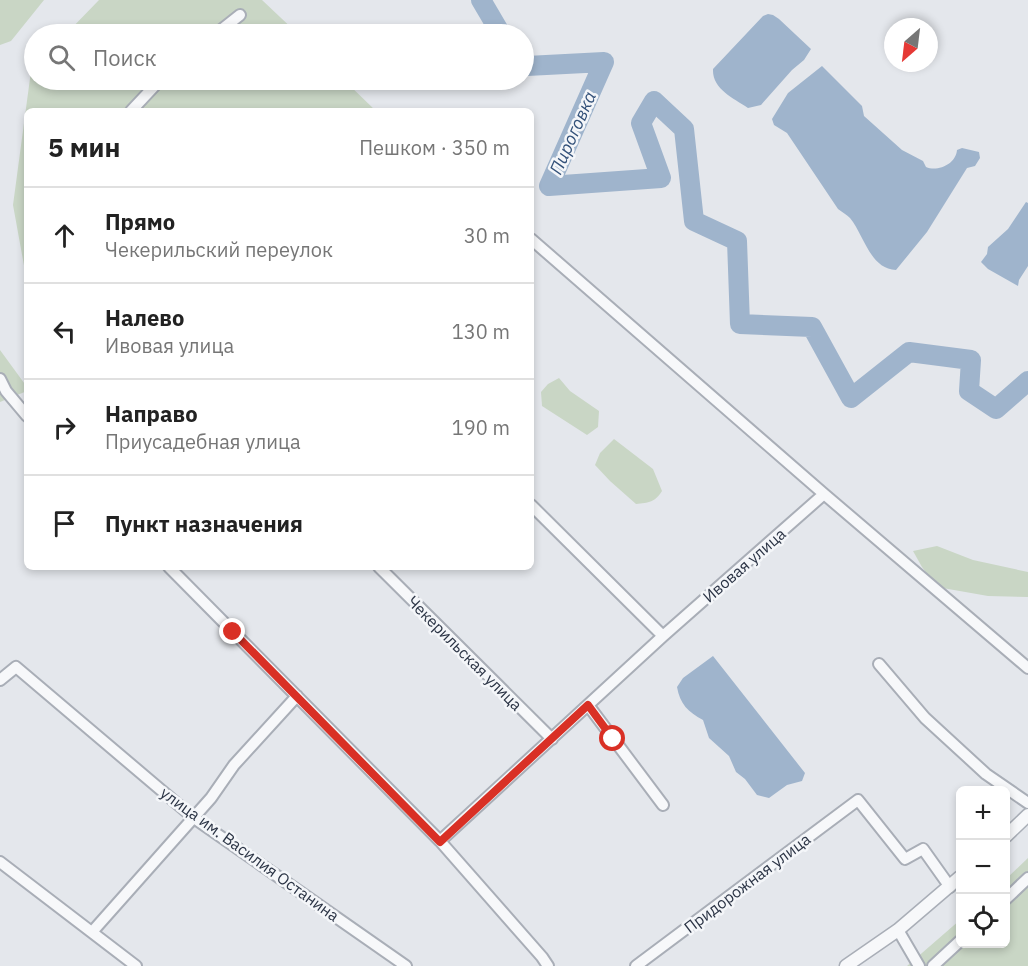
<!DOCTYPE html>
<html lang="ru">
<head>
<meta charset="utf-8">
<style>
  :root { --surface:#fff; --page:#f2f2f2; --text:#222; --muted:#767676; --line:#e0e0e0 }
  body { margin:0; font-family:"IBM Plex Sans",sans-serif; background:var(--page); color:var(--text) }
  .controls { position:absolute; right:18px; bottom:18px; display:grid; overflow:hidden; border-radius:9px; box-shadow:0 3px 9px #0003 }
  .controls button { width:54px; height:54px; display:grid; place-items:center; padding:0; border:0; border-bottom:2px solid var(--line); background:var(--surface); color:var(--text); font:30px sans-serif }
  .compass { position:absolute; left:884px; top:18px; width:54px; height:54px; border-radius:50%; background:var(--surface); box-shadow:0 3px 9px #0003; rotate:208deg }
  .stop { position:absolute; width:18px; height:18px; margin:-14px; border:4px solid #d93025; border-radius:50%; background:#fff }
  .stop.end { background:#d93025; border-color:#fff; box-shadow:0 2px 6px #0008 }
  .list { margin:0; padding:0; list-style:none }
  h2 { display:flex; justify-content:space-between; align-items:center; height:78px; margin:0; padding:0 24px; font-size:26px }
  h2 small { font-size:20px; font-weight:400; color:var(--muted) }
  .list li { display:grid; grid-template-columns:39px 1fr auto; gap:18px; align-items:center; box-sizing:border-box; height:96px; padding:0 24px; border-top:2px solid var(--line) }
  .list b { display:block; font-size:22px; white-space:nowrap }
  .list p { margin:0; font-size:20px; white-space:nowrap; color:var(--muted) }
  .list em { font-size:20px; font-style:normal; color:var(--muted) }
  .icon { flex:none; width:33px; height:33px; fill:none; stroke:currentColor; stroke-width:2; stroke-linecap:round; stroke-linejoin:round }
  .map { position:relative; flex:none; width:1028px; height:966px; overflow:hidden }
  .search { position:absolute; background:var(--surface); box-shadow:0 3px 9px #0003; left:24px; top:24px; width:510px; height:66px; display:flex; align-items:center; gap:15px; box-sizing:border-box; padding:0 21px; border-radius:33px; color:var(--muted); font-size:22px }
  .panel { position:absolute; background:var(--surface); box-shadow:0 3px 9px #0003; left:24px; top:108px; width:510px; height:462px; border-radius:9px }
  .map>svg:first-child { display:block }
  .green { fill:#c9d6c5 }
  .water { fill:#9fb4cc }
  .lines { fill:none; stroke-linecap:round; stroke-linejoin:round }
  .river { stroke:#9fb4cc; stroke-width:20 }
  .minor-casing { stroke:#a9aeb7; stroke-width:14 }
  .tertiary-casing { stroke:#a9aeb7; stroke-width:15 }
  .minor { stroke:#f7f8fa; stroke-width:10 }
  .tertiary { stroke:#f7f8fa; stroke-width:12 }
  .route { stroke:#d93025; stroke-width:8 }
  .labels { text-anchor:middle; stroke-width:5; stroke-linejoin:round; paint-order:stroke }
  .street-label { font-size:16px; fill:#2b3445; stroke:#f4f6f9 }
  .water-label { font-size:18px; font-style:italic; fill:#34527a; stroke:#f4f6f9 }
</style>
</head>
<body>
<div class="map">
<svg width="1028" height="966" viewBox="0 0 1028 966">
  <rect width="100%" height="100%" fill="#e4e7ec"/>
  <path class="green" d="M0,0H44L11,41L0,45Z
    M99,0H262L298,34H66Z
    M34,67V80H344L376,111H27V282L13,205L31,71Z
    M0,350L27,387V391L0,402Z
    M559,378L570,391L599,411L598,427L587,435L542,406L541,392L548,384Z
    M614,439L653,469L662,491C655,502 649,503 636,504L610,481L595,465L600,453Z
    M937,546L973,560L1028,572V597L988,596L937,587L922,567L913,551Z
    M1028,858V966H907L960,920V944H1006V879Z"/>
  <path class="water" d="M768,14L773,15L779,19L811,49L804,60L792,70L761,105L748,108C733,98 712,89 713,69L763,16Z
    M822,66L862,106L864,116L902,150L923,161L926,167C938,172 956,164 957,150L962,148L979,152L980,158L975,166L967,168L927,232L896,270C870,269 864,235 850,218C847,215 842,212 838,209L787,133L774,125L772,119L788,93Z
    M1026,202L1028,203V266L1019,280L1018,286L988,269L981,262L987,254L988,247L1008,229Z
    M713,656L805,773L802,781L787,785L769,798L757,795L745,779L736,772L729,756L709,738L703,720C688,712 680,704 677,687L683,678Z"/>
  <g class="lines">
    <path class="river" d="M481,0L501,34
      M524,63L527,66L604,62L549,186L661,178L641,123L654,101L684,129L694,221L737,241L740,324L812,327L851,398L909,352L971,360L969,391L996,409L1028,381"/>
    <g class="minor-casing">
      <path id="minor" d="M216,34L240,15
        M131,111L160,80
        M531,239L824,494L1028,668
        M0,379L6,391L27,416
        M531,505L663,636
        M169,567L440,841L542,957L548,966
        M379,567L552,739
        M879,664L925,718L986,774L1028,803
        M0,680L16,667L194,818L406,966
        M588,705L663,805
        M440,841L663,636L824,494
        M0,862L136,966
        M1006,899L1028,878
        M898,930L919,966
        M92,932L211,798L234,765L297,696
        M636,966L858,800L905,859L923,849L950,887
        M933,966L960,941"/>
    </g>
    <g class="tertiary-casing">
      <path id="tertiary" d="M1006,836L1028,815
        M846,966L898,930L960,877"/>
    </g>
    <use href="#minor" class="minor"/>
    <use href="#tertiary" class="tertiary"/>
  </g>
  <g class="lines">
    <path class="route" d="M233,632L440,842L588,705L613,739"/>
  </g>
  <g class="labels">
    <g class="street-label">
      <text transform="translate(744 565) rotate(-41)" y="6">Ивовая улица</text>
      <text transform="translate(465 653) rotate(45)" y="6">Чекерильская улица</text>
      <text transform="translate(250 854) rotate(36)" y="6">улица им. Василия Останина</text>
      <text transform="translate(747 883) rotate(-37)" y="6">Придорожная улица</text>
    </g>
    <g class="water-label">
      <text transform="translate(573 133) rotate(-66)" y="6">Пироговка</text>
    </g>
  </g>
</svg>
<div class="controls">
<button>+</button>
<button>−</button>
<button><svg class="icon" aria-label="locate" viewBox="0 0 24 24"><circle cx="12" cy="12" r="6"/><path d="M12 2v4M12 18v4M2 12h4M18 12h4"/></svg></button>
</div>
<svg class="compass" viewBox="-18 -18 36 36"><path d="M0-13l5 13h-10z" fill="#e53935"/><path d="M0 13l5-13h-10z" fill="#767676"/></svg>
<div class="stop" style="left:613px;top:739px"></div>
<div class="stop end" style="left:233px;top:632px"></div>
<div class="search"><svg class="icon" aria-label="search" viewBox="0 0 24 24"><circle cx="10" cy="10" r="6"/><path d="M15 15l6 6"/></svg>Поиск</div>
<section class="panel">
<h2>5 мин<small>Пешком · 350 m</small></h2>
<ul class="list">
<li><svg class="icon" aria-label="ahead" viewBox="0 0 24 24"><path d="M12 20V5M6 11l6-6 6 6"/></svg><div><b>Прямо</b><p>Чекерильский переулок</p></div><em>30 m</em></li>
<li><svg class="icon" aria-label="left" viewBox="0 0 24 24"><path d="M17 20v-9H6M10 6l-5 5 5 5"/></svg><div><b>Налево</b><p>Ивовая улица</p></div><em>130 m</em></li>
<li><svg class="icon" aria-label="right" viewBox="0 0 24 24"><path d="M7 20v-9h11M14 6l5 5-5 5"/></svg><div><b>Направо</b><p>Приусадебная улица</p></div><em>190 m</em></li>
<li><svg class="icon" aria-label="arrive" viewBox="0 0 24 24"><path d="M6 21V4h12l-3 4 3 4H6"/></svg><div><b>Пункт назначения</b></div></li>
</ul>
</section>
</div>
</body>
</html>
